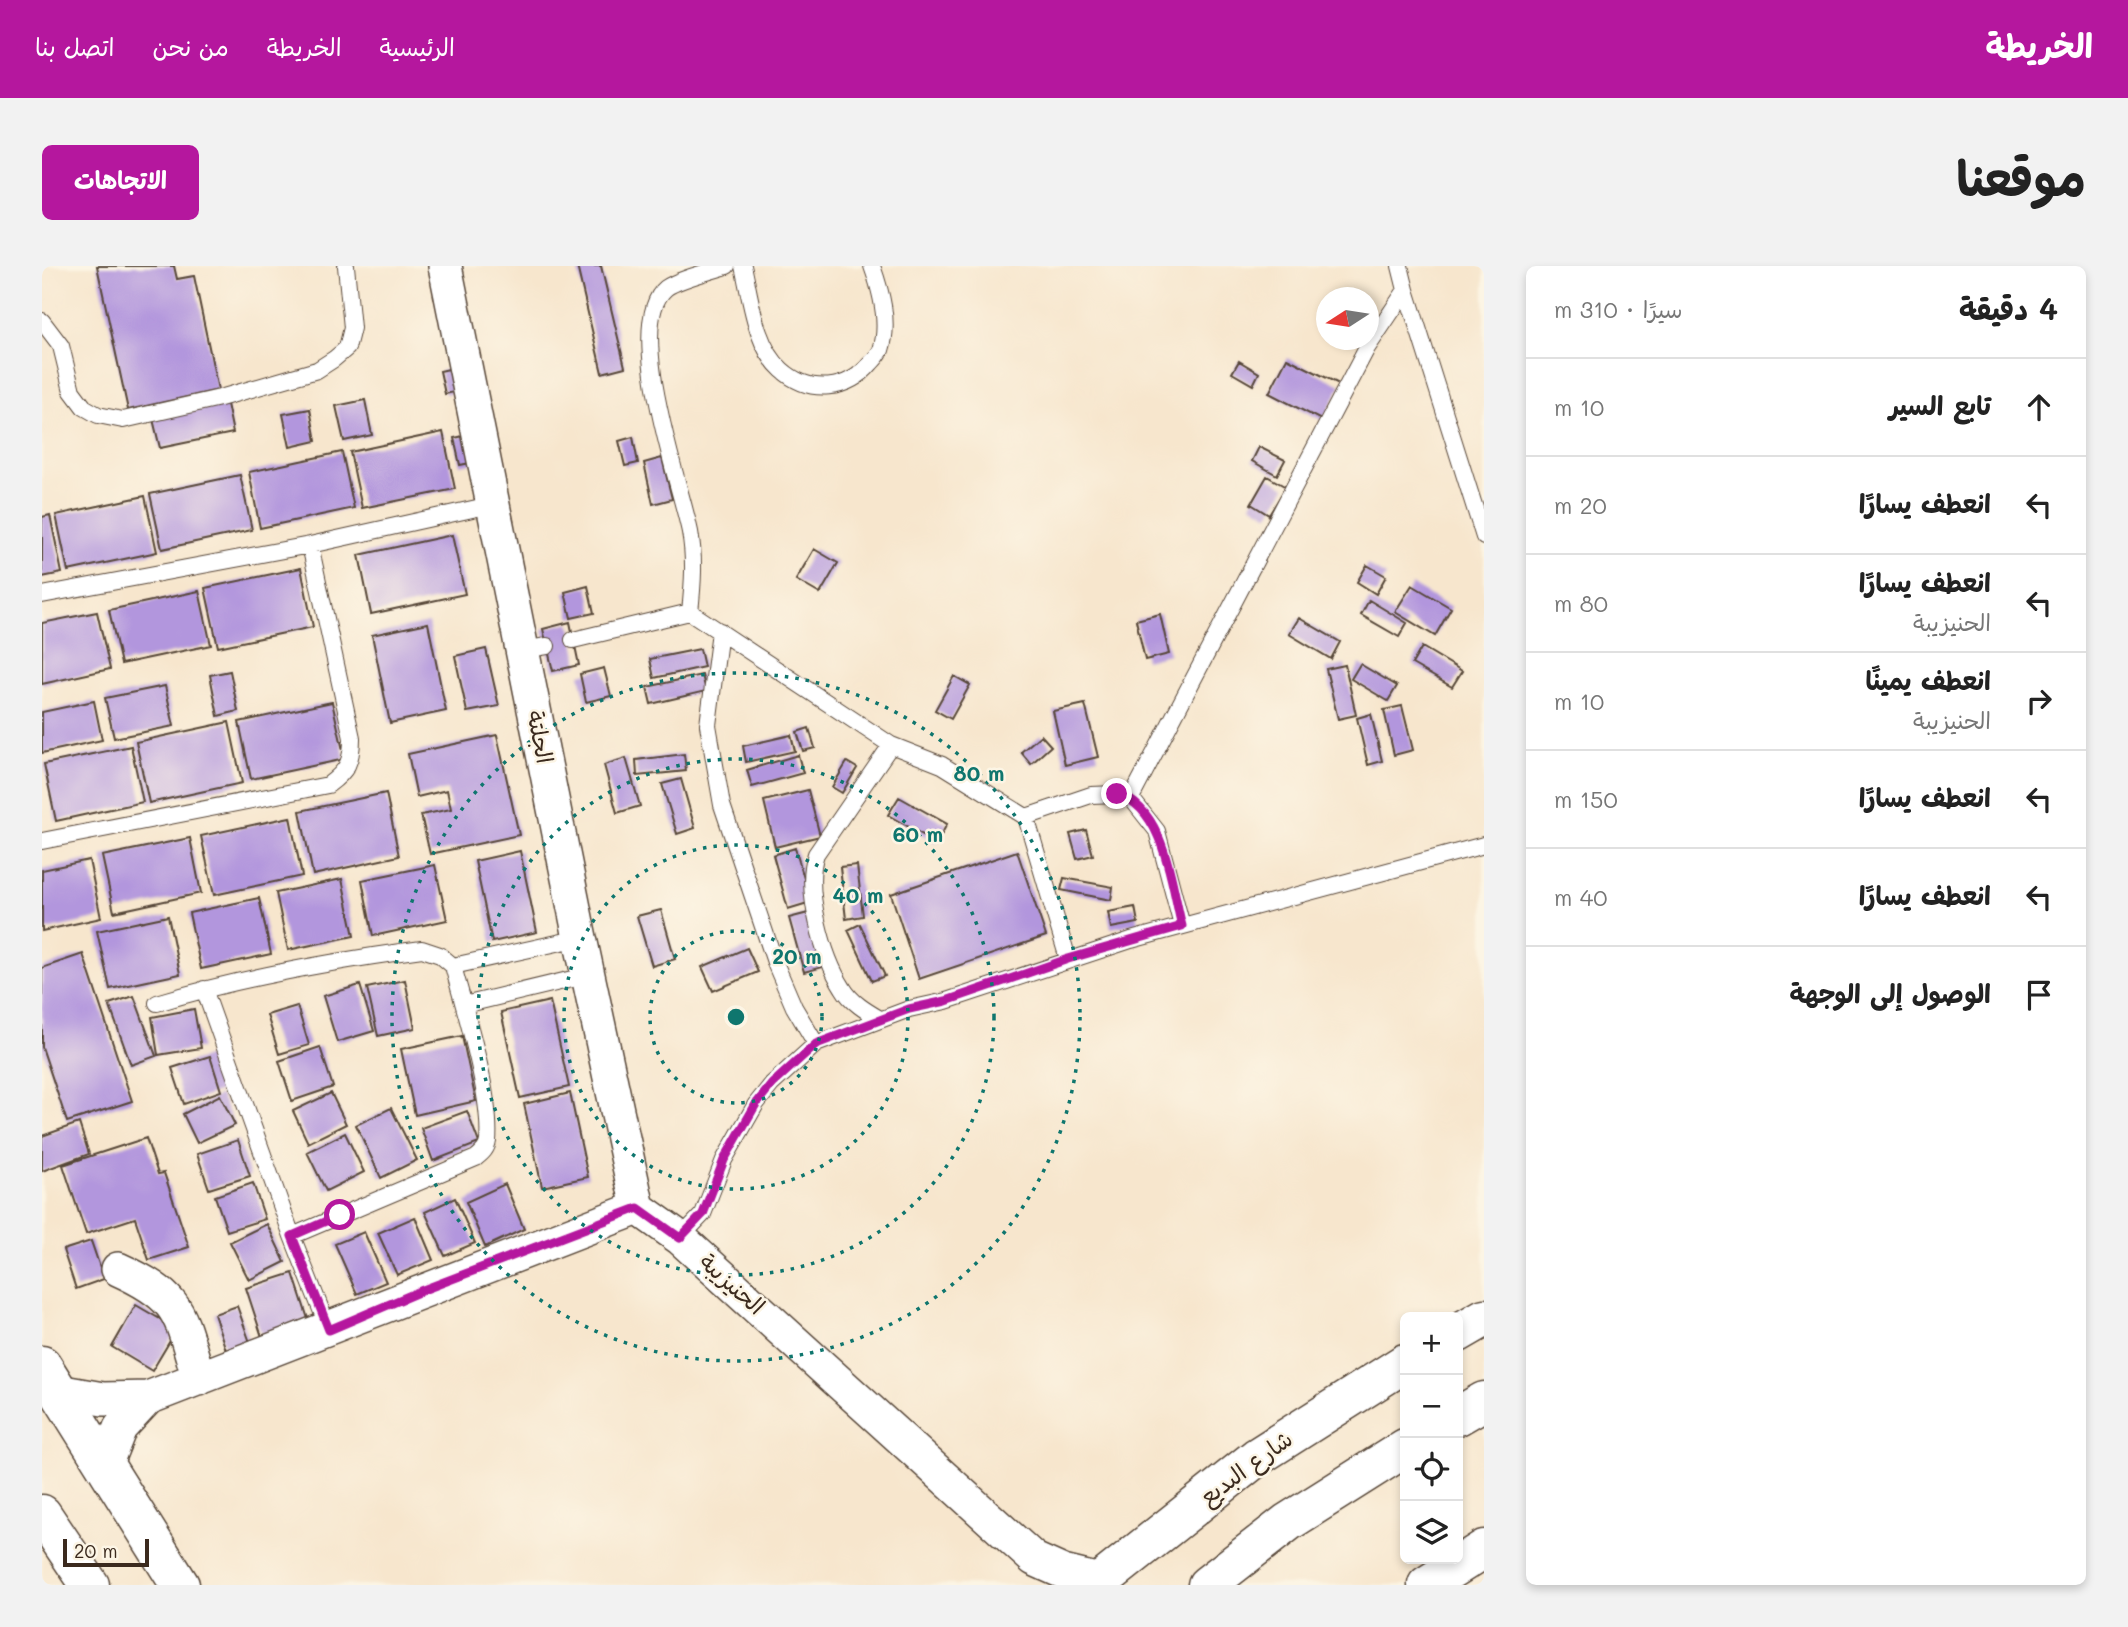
<!DOCTYPE html>
<html lang="ar">
<head>
<meta charset="utf-8">
<style>
  :root { --surface:#fff; --page:#f2f2f2; --text:#222; --muted:#767676; --line:#e0e0e0; --accent:#b5179e }
  body { margin:0; font-family:Mali,"Playpen Sans Arabic",sans-serif; background:var(--page); color:var(--text); direction:rtl }
  .controls { position:absolute; right:21px; bottom:21px; display:grid; overflow:hidden; border-radius:10px; box-shadow:0 4px 10px #0003 }
  .controls button { width:63px; height:63px; display:grid; place-items:center; padding:0; border:0; border-bottom:2px solid var(--line); background:var(--surface); color:var(--text); font:35px sans-serif }
  .compass { position:absolute; left:1274px; top:21px; width:63px; height:63px; border-radius:50%; background:var(--surface); box-shadow:0 4px 10px #0003; rotate:258deg }
  .scale { position:absolute; left:21px; bottom:18px; width:86px; box-sizing:border-box; padding-left:7px; border:4px solid #3b2a1e; border-top:0; font-size:19px; line-height:24px; white-space:nowrap; color:#3b2a1e; -webkit-text-stroke:5px #fcf5e5; paint-order:stroke }
  .stop { position:absolute; width:21px; height:21px; margin:-16px; border:5px solid #b5179e; border-radius:50%; background:#fff }
  .stop.end { background:#b5179e; border-color:#fff; box-shadow:0 2px 7px #0008 }
  .list { margin:0; padding:0; list-style:none }
  h2 { display:flex; justify-content:space-between; align-items:center; height:91px; margin:0; padding:0 28px; font-size:30px }
  h2 small { font-size:23px; font-weight:400; color:var(--muted) }
  .list li { display:grid; grid-template-columns:46px 1fr auto; gap:21px; align-items:center; box-sizing:border-box; height:98px; padding:0 28px; border-top:2px solid var(--line) }
  .list b { display:block; font-size:26px; white-space:nowrap }
  .list p { margin:0; font-size:23px; white-space:nowrap; color:var(--muted) }
  .list em { font-size:23px; font-style:normal; color:var(--muted) }
  .icon { flex:none; width:38px; height:38px; fill:none; stroke:currentColor; stroke-width:2; stroke-linecap:round; stroke-linejoin:round }
  .map { position:relative; flex:none; width:1442px; height:1319px; overflow:hidden; direction:ltr; border-radius:10px }
  header { display:flex; align-items:center; gap:42px; box-sizing:border-box; height:98px; padding:0 35px; background:var(--accent); color:#fff }
  header strong { font-size:33px }
  nav { display:flex; gap:38px; margin-inline-start:auto; font-size:24px }
  .intro { display:flex; align-items:center; justify-content:space-between; box-sizing:border-box; height:168px; padding:0 42px }
  h1 { margin:0; font-size:49px }
  .button { padding:18px 32px; border-radius:10px; background:var(--accent); color:#fff; font-size:24px; font-weight:700 }
  main { display:flex; gap:42px; padding:0 42px }
  aside { flex:1; background:var(--surface); border-radius:10px; box-shadow:0 4px 10px #0003 }
  .map>svg:first-child { display:block }
  .building { fill:#b296dd }
  .lines { fill:none; stroke-linecap:round; stroke-linejoin:round }
  .service-casing { stroke:#574638; stroke-width:18 }
  .minor-casing { stroke:#574638; stroke-width:36 }
  .tertiary-casing { stroke:#574638; stroke-width:41 }
  .secondary-casing { stroke:#574638; stroke-width:41 }
  .trunk-casing { stroke:#574638; stroke-width:41 }
  .service { stroke:#fff; stroke-width:16 }
  .minor { stroke:#fff; stroke-width:33 }
  .tertiary { stroke:#fff; stroke-width:38 }
  .secondary { stroke:#fff; stroke-width:38 }
  .trunk { stroke:#fff; stroke-width:38 }
  .route { stroke:#b5179e; stroke-width:9 }
  .ring { fill:none; stroke:#0f766e; stroke-width:3.5; stroke-dasharray:3.5 7 }
  .labels { text-anchor:middle; stroke-width:5; stroke-linejoin:round; paint-order:stroke }
  .street-label { font-size:23px; fill:#3b2a1e; stroke:#fcf5e5 }
  .centre { fill:#0f766e; stroke:#fcf5e5; stroke-width:3.5 }
  .ring-label { font-size:21px; text-anchor:middle; font-weight:bold; fill:#0f766e; stroke:#fcf5e5; stroke-width:5; stroke-linejoin:round; paint-order:stroke }
</style>
</head>
<body>
<header>
<strong>الخريطة</strong>
<nav><a>الرئيسية</a><a>الخريطة</a><a>من نحن</a><a>اتصل بنا</a></nav>
</header>
<div class="intro"><h1>موقعنا</h1><a class="button">الاتجاهات</a></div>
<main>
<aside>
<h2>4 دقيقة<small>سيرًا · 310 m</small></h2>
<ul class="list">
<li><svg class="icon" aria-label="ahead" viewBox="0 0 24 24"><path d="M12 20V5M6 11l6-6 6 6"/></svg><div><b>تابع السير</b></div><em>10 m</em></li>
<li><svg class="icon" aria-label="left" viewBox="0 0 24 24"><path d="M17 20v-9H6M10 6l-5 5 5 5"/></svg><div><b>انعطف يسارًا</b></div><em>20 m</em></li>
<li><svg class="icon" aria-label="left" viewBox="0 0 24 24"><path d="M17 20v-9H6M10 6l-5 5 5 5"/></svg><div><b>انعطف يسارًا</b><p>الحنيزيبة</p></div><em>80 m</em></li>
<li><svg class="icon" aria-label="right" viewBox="0 0 24 24"><path d="M7 20v-9h11M14 6l5 5-5 5"/></svg><div><b>انعطف يمينًا</b><p>الحنيزيبة</p></div><em>10 m</em></li>
<li><svg class="icon" aria-label="left" viewBox="0 0 24 24"><path d="M17 20v-9H6M10 6l-5 5 5 5"/></svg><div><b>انعطف يسارًا</b></div><em>150 m</em></li>
<li><svg class="icon" aria-label="left" viewBox="0 0 24 24"><path d="M17 20v-9H6M10 6l-5 5 5 5"/></svg><div><b>انعطف يسارًا</b></div><em>40 m</em></li>
<li><svg class="icon" aria-label="arrive" viewBox="0 0 24 24"><path d="M6 21V4h12l-3 4 3 4H6"/></svg><div><b>الوصول إلى الوجهة</b></div></li>
</ul>
</aside>
<div class="map">
<svg width="1442" height="1319" viewBox="0 0 1442 1319">
  <rect width="100%" height="100%" fill="#fcf5e5"/>
  <filter id="ink" filterUnits="userSpaceOnUse"><feTurbulence type="fractalNoise" baseFrequency=".0143" numOctaves="2"/><feDisplacementMap in="SourceGraphic" scale="14" xChannelSelector="R" yChannelSelector="G"/><feConvolveMatrix kernelMatrix="1 2 1 2 8 2 1 2 1" color-interpolation-filters="sRGB"/></filter>
  <filter id="wash" filterUnits="userSpaceOnUse"><feTurbulence type="fractalNoise" baseFrequency=".00686" numOctaves="4" result="noise"/><feDisplacementMap in="SourceGraphic" scale="28" xChannelSelector="R" yChannelSelector="G"/><feGaussianBlur stdDeviation="1.57" result="paint"/><feColorMatrix in="noise" values="0 0 0 0 0 0 0 0 0 0 0 0 0 0 0 0 0 1.4 0 .05"/><feComposite in="paint" operator="in"/></filter>
  <g filter="url(#wash)">
    <rect width="100%" height="100%" fill="#f7e6cd"/>
    <g id="blocks">
      <path class="building" d="M55,0H132L135,13L152,10L176,124L86,144Z
        M535,0H559L583,101L560,107Z
        M1245,92L1299,119L1281,155L1227,127Z
        M1197,95L1217,107L1211,119L1190,107Z
        M420,100L425,123L403,128L398,105Z
        M323,134L330,169L302,175L294,140Z
        M185,138L191,167L118,182L111,153Z
        M268,143L274,175L248,181L241,148Z
        M401,166L413,223L320,242L308,186Z
        M432,168L438,195L418,199L412,172Z
        M591,171L596,197L583,200L577,175Z
        M1217,181L1243,194L1235,209L1210,195Z
        M300,186L312,242L218,262L207,206Z
        M620,192L630,233L611,238L602,197Z
        M198,209L210,264L120,283L108,228Z
        M1225,210L1244,221L1227,249L1209,238Z
        M103,230L115,286L26,305L14,249Z
        M8,249L20,307L0,311V251Z
        M410,269L423,328L329,348L317,289Z
        M772,283L796,297L778,328L754,314Z
        M1325,299L1344,310L1334,328L1315,316Z
        M259,302L271,361L176,381L163,322Z
        M1370,319L1409,342L1393,370L1353,346Z
        M546,320L552,347L529,352L523,326Z
        M157,325L169,379L79,398L67,344Z
        M1327,334L1365,357L1357,371L1319,349Z
        M55,346L68,403L0,418V357Z
        M1118,348L1127,388L1103,394L1094,354Z
        M1257,352L1298,376L1289,393L1247,368Z
        M528,356L537,399L511,405L501,363Z
        M386,357L404,445L348,457L330,369Z
        M1380,381L1420,405L1410,421L1370,398Z
        M444,383L457,440L425,446L413,390Z
        M658,383L662,401L612,412L608,393Z
        M1318,398L1355,420L1346,435L1309,413Z
        M1303,399L1314,449L1296,453L1284,403Z
        M562,402L569,430L544,436L538,408Z
        M188,405L196,445L176,450L168,409Z
        M660,409L664,425L609,438L605,421Z
        M912,410L928,419L909,453L893,444Z
        M123,420L132,460L72,472L63,432Z
        M52,435L60,474L0,487V446Z
        M290,436L303,493L209,513L197,456Z
        M1043,438L1056,491L1023,499L1011,445Z
        M1360,440L1371,484L1352,489L1342,444Z
        M1329,448L1340,495L1326,499L1315,452Z
        M187,456L200,517L107,537L94,476Z
        M767,462L773,482L761,485L755,466Z
        M455,469L477,569L388,588L379,549L409,543L405,524L375,531L366,488Z
        M749,469L753,485L704,496L701,480Z
        M999,469L1009,480L989,498L979,486Z
        M89,480L101,536L14,555L2,498Z
        M642,488L644,505L595,510L594,494Z
        M756,489L761,507L710,521L705,504Z
        M584,492L598,540L575,547L562,499Z
        M805,496L815,502L800,527L790,521Z
        M639,513L653,562L635,568L620,518Z
        M766,524L778,570L733,581L722,535Z
        M344,527L357,590L271,609L258,545Z
        M857,531L905,558L895,577L846,549Z
        M248,551L260,610L172,629L159,570Z
        M1044,564L1051,589L1035,593L1028,568Z
        M148,572L159,627L72,646L60,590Z
        M753,582L769,636L746,643L731,589Z
        M478,585L495,666L450,676L433,595Z
        M975,585L1004,670L877,713L849,628Z
        M47,594L59,652L0,665V604Z
        M393,599L405,654L331,670L320,614Z
        M815,599L821,650L804,653L798,601Z
        M1022,612L1071,621L1069,634L1019,624Z
        M300,613L312,670L246,684L234,627Z
        M217,632L229,688L159,703L147,647Z
        M1093,641L1096,657L1069,662L1066,646Z
        M619,644L633,693L610,700L595,650Z
        M770,646L784,700L762,706L747,652Z
        M126,650L138,708L68,723L55,665Z
        M818,658L843,710L830,715L806,664Z
        M705,682L716,706L671,725L660,701Z
        M41,688L90,835L25,856L0,781V702Z
        M363,714L373,762L336,770L325,722Z
        M318,719L332,765L295,776L281,730Z
        M92,730L114,790L89,799L67,738Z
        M508,735L527,821L478,832L459,746Z
        M255,740L267,779L237,788L225,749Z
        M152,743L159,782L116,789L110,751Z
        M420,770L434,835L373,849L359,783Z
        M278,781L291,821L250,835L237,795Z
        M168,790L179,825L142,838L130,802Z
        M289,827L304,858L266,877L251,845Z
        M528,827L546,911L500,921L482,838Z
        M178,829L193,859L155,877L141,848Z
        M349,842L375,894L339,912L314,859Z
        M425,845L437,877L391,895L379,862Z
        M37,857L47,888L0,905V870Z
        M303,867L322,906L284,925L265,886Z
        M104,872L116,908L122,907L147,981L107,994L93,952L44,968L21,899Z
        M196,874L208,910L167,923L155,888Z
        M211,917L223,953L185,965L173,930Z
        M463,918L482,963L443,981L424,936Z
        M413,932L433,977L403,990L383,946Z
        M373,951L391,994L355,1009L336,967Z
        M225,958L243,996L207,1014L188,976Z
        M322,966L344,1016L315,1028L293,978Z
        M49,975L62,1013L34,1023L21,984Z
        M251,1007L268,1059L221,1074L204,1022Z
        M94,1039L135,1063L110,1105L70,1081Z
        M195,1040L210,1082L186,1090L172,1048Z"/>
    </g>
  </g>
  <g filter="url(#ink)">
    <use href="#blocks" fill-opacity="0" stroke="#574638" stroke-width="2"/>
    <g class="lines">
      <g class="service-casing">
        <path id="service" d="M701,0C709,33 713,80 740,104C768,129 806,125 829,97C833,93 837,88 839,84C848,57 839,25 830,0
          M1364,24L1442,271
          M0,55L19,80L30,125L42,141L56,149L81,154L178,132L275,104L292,93L305,82L310,62L304,0
          M0,329L268,279L453,238
          M648,346C651,318 653,293 648,266C638,216 581,58 624,22C636,13 670,5 685,0
          M678,365L666,459L680,539L734,699L752,741L774,778
          M531,374L648,346L849,479L900,499L984,551L1026,693
          M481,384L505,380
          M1089,532L1325,82L1364,24L1358,0
          M984,551L1049,529L1075,528L1089,532L1115,565L1140,660
          M0,575L286,519C305,505 310,496 310,472L268,279
          M411,700L538,672
          M162,723L250,970
          M115,737C201,711 291,695 380,683L398,689L411,700C423,745 450,830 446,875C445,883 440,887 434,892L250,970L287,1064
          M422,739L547,709
          M838,753C824,745 809,736 801,722C781,691 762,623 774,588L849,479
          M638,972L661,948L682,894L714,838L730,818L774,778L867,743L904,735L1089,674L1442,579"/>
      </g>
      <g class="minor-casing">
        <path id="minor" d="M403,0L538,672L596,942
          M596,942L638,972L992,1293L1021,1306L1058,1315
          M76,1003C142,1033 137,1049 157,1113
          M15,1125L61,1133L106,1132L596,942
          M62,1202L78,1162L106,1132"/>
      </g>
      <g class="tertiary-casing">
        <path id="tertiary" d="M0,1099L138,1319
          M0,1248L48,1319"/>
      </g>
      <g class="secondary-casing">
        <path id="secondary" d="M1416,1067L1442,1052
          M1054,1319L1215,1191L1363,1097"/>
      </g>
      <g class="trunk-casing">
        <path id="trunk" d="M1416,1150L1442,1135
          M1165,1319L1246,1256L1363,1182
          M1385,1319L1442,1283"/>
      </g>
      <use href="#service" class="service"/>
      <use href="#minor" class="minor"/>
      <use href="#tertiary" class="tertiary"/>
      <use href="#secondary" class="secondary"/>
      <use href="#trunk" class="trunk"/>
    </g>
  </g>
  <g class="lines" filter="url(#ink)">
    <path class="route" d="M298,949L250,970L287,1064L381,1024L596,942L638,972L661,948L682,894L714,838L730,818L774,778L867,743L904,735L1026,693L1140,660C1129,618 1123,542 1075,528"/>
  </g>
  <g class="ring">
    <circle cx="694" cy="751" r="86"/>
    <circle cx="694" cy="751" r="172"/>
    <circle cx="694" cy="751" r="258"/>
    <circle cx="694" cy="751" r="344"/>
  </g>
  <g class="labels">
    <g class="street-label">
      <text transform="translate(498 471) rotate(79)" y="8">الجلتة</text>
      <text transform="translate(690 1018) rotate(42)" y="8">الحنيزيبة</text>
      <text transform="translate(1204 1202) rotate(-36)" y="8">شارع البديع</text>
    </g>
  </g>
  <circle cx="694" cy="751" r="10" class="centre"/>
  <g class="ring-label">
    <text x="937" y="515">80 m</text>
    <text x="876" y="576">60 m</text>
    <text x="816" y="637">40 m</text>
    <text x="755" y="698">20 m</text>
  </g>
</svg>
<div class="controls">
<button>+</button>
<button>−</button>
<button><svg class="icon" aria-label="locate" viewBox="0 0 24 24"><circle cx="12" cy="12" r="6"/><path d="M12 2v4M12 18v4M2 12h4M18 12h4"/></svg></button>
<button><svg class="icon" aria-label="layers" viewBox="0 0 24 24"><path d="M12 4l9 5-9 5-9-5zM3 14l9 5 9-5"/></svg></button>
</div>
<svg class="compass" viewBox="-18 -18 36 36"><path d="M0-13l5 13h-10z" fill="#e53935"/><path d="M0 13l5-13h-10z" fill="#767676"/></svg>
<div class="scale">20 m</div>
<div class="stop" style="left:298px;top:949px"></div>
<div class="stop end" style="left:1075px;top:528px"></div>
</div>
</main>
</body>
</html>
